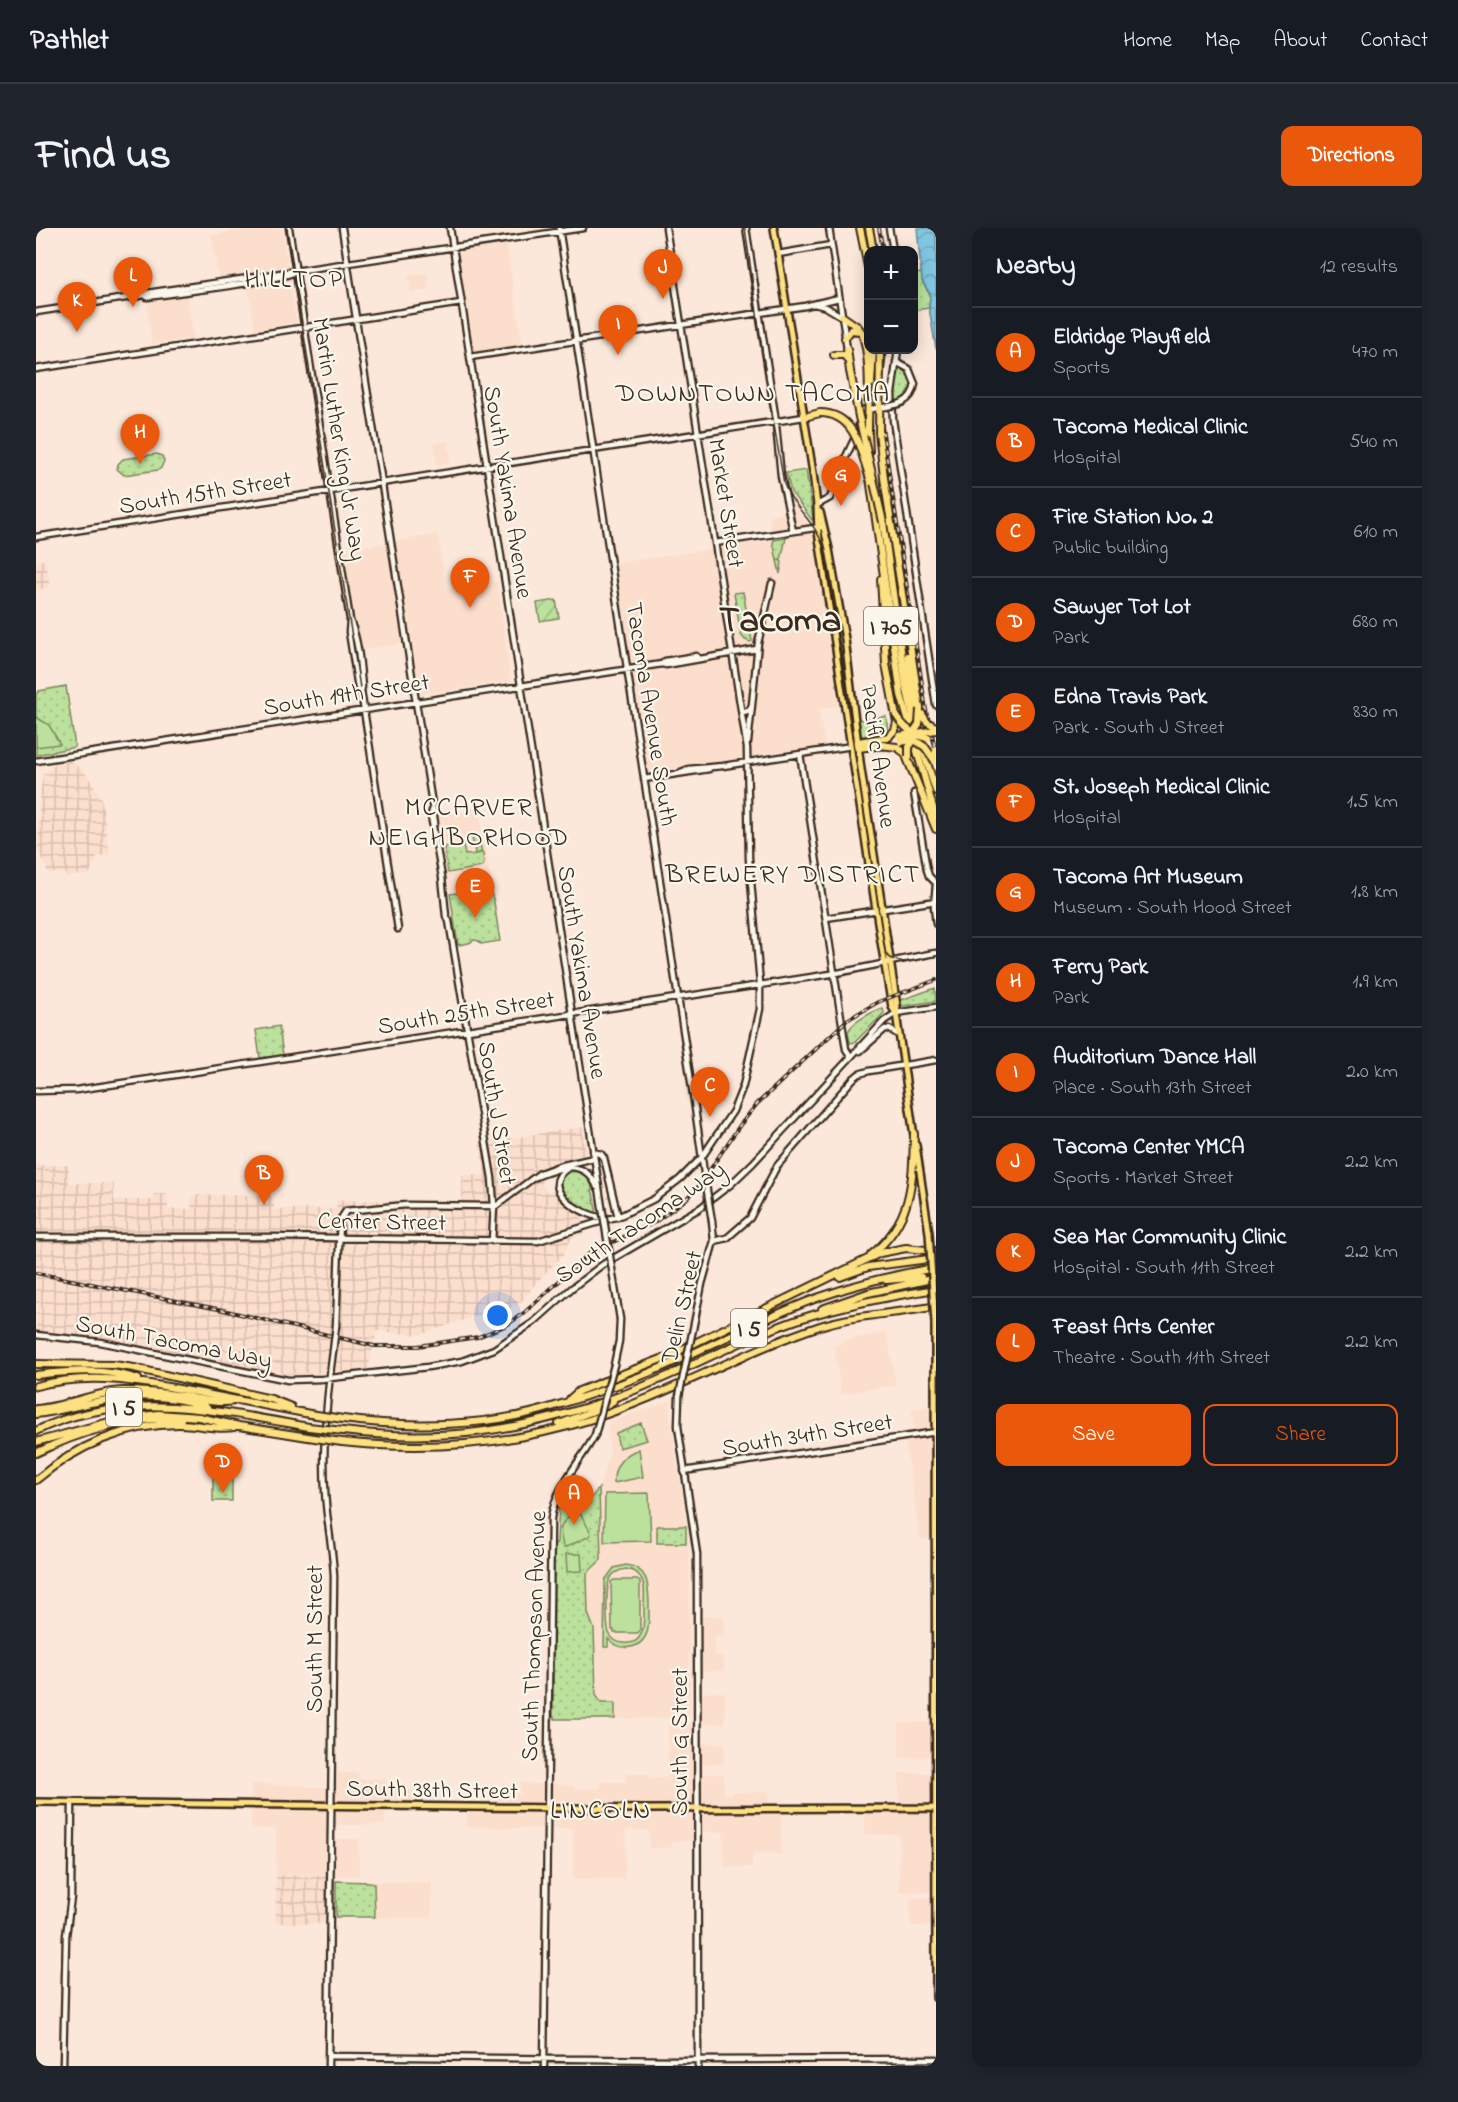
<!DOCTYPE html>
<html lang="en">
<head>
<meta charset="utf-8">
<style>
  :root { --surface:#171b24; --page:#20242c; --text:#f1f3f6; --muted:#9ea1a6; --line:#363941; --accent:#ea580c }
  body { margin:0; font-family:"Indie Flower",sans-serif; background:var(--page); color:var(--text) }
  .controls { position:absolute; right:18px; top:18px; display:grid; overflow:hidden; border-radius:12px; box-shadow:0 3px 15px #0003 }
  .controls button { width:54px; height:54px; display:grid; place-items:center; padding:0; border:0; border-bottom:2px solid var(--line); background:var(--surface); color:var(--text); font:30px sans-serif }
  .you { position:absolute; left:462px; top:1088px; width:21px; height:21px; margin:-15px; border:4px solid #fff; border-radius:50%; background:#1a73e8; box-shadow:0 0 0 9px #1a73e833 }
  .badge { display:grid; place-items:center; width:39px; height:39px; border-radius:50%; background:var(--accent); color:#fff; font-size:20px; font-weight:700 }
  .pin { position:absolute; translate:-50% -50px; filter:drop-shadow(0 2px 3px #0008) }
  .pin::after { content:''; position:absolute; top:32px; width:21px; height:18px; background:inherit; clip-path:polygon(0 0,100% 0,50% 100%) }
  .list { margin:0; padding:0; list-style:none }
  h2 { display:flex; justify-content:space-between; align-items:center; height:78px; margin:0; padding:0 24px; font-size:26px }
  h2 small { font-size:20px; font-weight:400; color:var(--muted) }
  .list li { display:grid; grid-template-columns:39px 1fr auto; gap:18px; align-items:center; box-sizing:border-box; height:90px; padding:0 24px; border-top:2px solid var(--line) }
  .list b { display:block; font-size:22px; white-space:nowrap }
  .list p { margin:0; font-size:20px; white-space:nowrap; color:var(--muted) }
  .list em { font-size:20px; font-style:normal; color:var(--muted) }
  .actions { display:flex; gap:12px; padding:18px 24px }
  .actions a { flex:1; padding:14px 0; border:2px solid var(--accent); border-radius:12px; text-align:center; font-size:21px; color:var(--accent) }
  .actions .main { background:var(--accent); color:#fff }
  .map { position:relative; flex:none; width:900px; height:1838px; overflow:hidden; border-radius:12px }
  header { display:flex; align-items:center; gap:36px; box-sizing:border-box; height:84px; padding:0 30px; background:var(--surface); border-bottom:2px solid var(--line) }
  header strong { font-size:28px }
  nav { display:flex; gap:33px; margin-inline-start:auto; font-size:21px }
  .intro { display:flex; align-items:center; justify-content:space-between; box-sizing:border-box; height:144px; padding:0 36px }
  h1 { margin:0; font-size:42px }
  .button { padding:15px 27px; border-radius:12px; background:var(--accent); color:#fff; font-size:21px; font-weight:700 }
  main { display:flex; gap:36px; padding:0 36px }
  aside { flex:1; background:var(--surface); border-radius:12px; box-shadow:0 3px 15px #0003 }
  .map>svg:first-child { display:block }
  .built { fill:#fcdecd }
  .industrial { fill:url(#industrial-grid) }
  .grass { fill:url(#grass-dots); stroke:#7b865d; stroke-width:1.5 }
  .garden { fill:url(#garden-furrows); stroke:#7b865d; stroke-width:1.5 }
  .pitch { fill:#bbe19c; stroke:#7b865d; stroke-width:1.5; fill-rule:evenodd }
  .water { fill:url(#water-waves); stroke:#648893; stroke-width:1.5 }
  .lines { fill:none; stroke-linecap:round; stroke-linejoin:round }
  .secondary-casing { stroke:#3b2a1e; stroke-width:9 }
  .primary-casing { stroke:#3b2a1e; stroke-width:10 }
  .highway-casing { stroke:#3b2a1e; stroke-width:10 }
  .secondary { stroke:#fbf7ec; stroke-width:4.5 }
  .primary { stroke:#fde080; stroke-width:5 }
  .highway { stroke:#fde080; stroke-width:6 }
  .tram { stroke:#3b2a1e; stroke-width:1.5 }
  .rail-casing { stroke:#3b2a1e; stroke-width:4 }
  .rail { stroke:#fbf7ec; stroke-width:1.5; stroke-dasharray:4.5; stroke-linecap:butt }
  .secondary-bridge-casing { stroke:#3b2a1e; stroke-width:9; stroke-linecap:butt }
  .primary-bridge-casing { stroke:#3b2a1e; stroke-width:10; stroke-linecap:butt }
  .highway-bridge-casing { stroke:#3b2a1e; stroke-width:10; stroke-linecap:butt }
  .secondary-bridge { stroke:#fbf7ec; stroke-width:4.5 }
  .primary-bridge { stroke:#fde080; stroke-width:5 }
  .highway-bridge { stroke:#fde080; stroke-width:6 }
  .labels { text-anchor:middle; stroke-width:4.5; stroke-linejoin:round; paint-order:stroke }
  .shield { fill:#fbf7ec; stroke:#75685c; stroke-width:1.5 }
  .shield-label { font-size:22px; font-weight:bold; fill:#3b2a1e }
  .street-label { font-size:24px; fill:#3b2a1e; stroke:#fbf7ec }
  .neighbourhood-label { font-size:26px; letter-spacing:1.5px; fill:#3b2a1e; stroke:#fbf7ec }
  .quarter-label { font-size:27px; letter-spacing:1.5px; fill:#3b2a1e; stroke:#fbf7ec }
  .town-label { font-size:36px; font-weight:bold; fill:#3b2a1e; stroke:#fbf7ec }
</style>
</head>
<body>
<header>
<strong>Pathlet</strong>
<nav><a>Home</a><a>Map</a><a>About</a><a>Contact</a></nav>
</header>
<div class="intro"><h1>Find us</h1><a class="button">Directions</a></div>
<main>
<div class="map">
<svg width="900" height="1838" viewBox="0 0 900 1838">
  <defs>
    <pattern id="industrial-grid" width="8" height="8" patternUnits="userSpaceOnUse" patternTransform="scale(1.5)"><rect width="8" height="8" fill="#fcdecd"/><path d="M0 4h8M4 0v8" fill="none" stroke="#d9bfb0"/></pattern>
    <pattern id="grass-dots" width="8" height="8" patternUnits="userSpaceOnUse" patternTransform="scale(1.5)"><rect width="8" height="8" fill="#bbe19c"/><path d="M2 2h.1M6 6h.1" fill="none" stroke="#a2c186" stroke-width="1.8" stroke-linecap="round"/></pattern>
    <pattern id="garden-furrows" width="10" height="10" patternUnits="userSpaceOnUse" patternTransform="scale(1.5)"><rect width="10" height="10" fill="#bbe19c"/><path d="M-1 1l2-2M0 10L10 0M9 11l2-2" fill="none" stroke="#a2c186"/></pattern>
    <pattern id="water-waves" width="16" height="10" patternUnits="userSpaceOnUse" patternTransform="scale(1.5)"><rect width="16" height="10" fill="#80c6e1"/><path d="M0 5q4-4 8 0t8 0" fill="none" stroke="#70aac1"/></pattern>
  </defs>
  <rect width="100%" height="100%" fill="#fce8da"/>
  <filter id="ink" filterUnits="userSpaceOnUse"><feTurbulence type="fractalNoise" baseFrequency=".0167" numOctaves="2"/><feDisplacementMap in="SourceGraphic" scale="12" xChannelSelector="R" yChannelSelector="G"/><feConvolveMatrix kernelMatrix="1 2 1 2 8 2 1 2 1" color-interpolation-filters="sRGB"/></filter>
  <g filter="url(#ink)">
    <path class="built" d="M219,0H246L261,95L219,102L210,46L182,50L175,7Z
      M470,12L487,121L434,129L417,20Z
      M391,45L393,62L375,65L372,48Z
      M151,67L158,110L116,116L110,73Z
      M412,213L415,235L401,237L398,215Z
      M750,267L779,306L808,477L783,481L789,517L612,545L580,335L736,312L733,287L753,284Z
      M402,306L410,360L461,353L475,453L384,467L374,414L329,422L324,421L307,322Z
      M443,581L458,674L447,667L436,669L435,663L414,666L401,589L403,587Z
      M851,1104L860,1157L805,1166L798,1118L814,1111Z
      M636,1172L634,1184L636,1199L653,1316L654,1489L653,1490L579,1491V1476L565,1475L560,1467L558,1401L552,1385L551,1345L565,1332L563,1260L574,1225L571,1198L575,1193Z
      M900,1177L899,1309L884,1312L868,1209L879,1207L875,1181Z
      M660,1388H688V1408L678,1409V1428H688V1443H661Z
      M661,1464H689V1496H661V1515H689L688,1536H661V1546H688V1566H697V1564H733V1581H745V1626L717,1625L716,1639H688L687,1604H661V1613H636L635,1620H613V1602H590L589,1651H537V1601L430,1599L431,1579L457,1580V1566H484V1555L538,1557L539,1561L564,1560L565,1554H590V1546H613V1550H631L632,1496H660Z
      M899,1494L900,1664H863V1607H829V1581L863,1580V1545H899V1529L863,1530V1495Z
      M296,1544L323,1545V1551H350V1562H377V1579H350L349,1597H296L295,1611H323V1648L240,1647V1601L215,1600V1556L269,1557V1559H296Z
      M300,1653L396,1654V1690L299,1689Z
      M874,1670H900V1698H874Z"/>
    <path class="industrial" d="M10,331L14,359L0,362V333Z
      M33,533L42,538L50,546L65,568L74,627L61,629L53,647L31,648L28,645H12L2,622L3,573L7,546L19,536Z
      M546,899L550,923L548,927L502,941L510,964L519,961L521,966L545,988L549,1005L535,1011L529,1025L500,1055L485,1074L460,1089L454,1083L383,1107L341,1103L332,1141L288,1145L244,1146L0,1103V937H33V955H78V972H118V966H131L132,981H155L156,967H238V981H300L301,972L426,974V947H449L443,915Z
      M240,1647L295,1648L294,1696L239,1695Z"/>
    <path class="grass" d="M886,45V53L894,67L893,80L878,82V46Z
      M866,139C882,151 876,169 858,174L861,142Z
      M121,226L126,228L128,233L125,240L122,242L88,247L81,241L82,236L87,231Z
      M770,242L777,290L776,292L755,264L750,245Z
      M750,310L745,332H743L746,334L744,346L737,314L738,312Z
      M707,364L716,413L714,414L709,412L705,407L698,365Z
      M30,458L39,519L0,527V466L3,463Z
      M850,488L852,503L846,506L825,508L823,492Z
      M442,608L446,624L442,625H447L448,635L446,639L412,645L408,619L427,617L429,627L441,626L439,625L436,609Z
      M435,663L437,669L455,665L458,674L464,713L445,716L443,713L438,712L433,715L422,717L414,666Z
      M899,760L900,773L867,778L865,776V772Z
      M847,780L848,785L819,814L814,815C814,813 812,807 812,805C813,795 838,783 847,780Z
      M243,798L247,827L224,830L220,802Z
      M539,942L544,943L554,950L561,986C542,986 503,948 539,942Z
      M605,1195L611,1212L583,1220L580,1205Z
      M177,1244H196V1273H177Z
      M563,1260L565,1332L551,1345L552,1385L558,1401L560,1467L565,1475H579V1491H519L517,1487L518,1318L521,1314L523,1279L546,1281Z
      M621,1298H650V1315H621Z
      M300,1653L334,1654L338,1656L339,1689H300Z"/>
    <path class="garden" d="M520,372L523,390L504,393L501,375Z"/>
    <path class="pitch" d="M0,489L13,497L24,516L0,519Z
      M603,1221L607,1249L578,1255C577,1238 587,1227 603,1221Z
      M613,1265L615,1313L568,1314L569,1266Z
      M543,1283L555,1305L554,1308L528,1320C521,1300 524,1292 543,1283Z
      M530,1326H545L546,1343L531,1344Z
      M590,1337C598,1338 605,1341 609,1349C614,1357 614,1396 611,1405C604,1423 584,1423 572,1411V1419H568L569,1352L578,1340ZM590,1341C596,1342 602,1344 605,1350C610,1357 608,1369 608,1377C608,1392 610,1418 588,1415C581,1415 576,1411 573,1405C570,1397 570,1357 574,1350C578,1344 583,1342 590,1341Z
      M578,1352H601L604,1354V1402L602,1405H578V1402H576L575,1354Z"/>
    <path class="water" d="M881,0H900V121L893,80L894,66L886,53Z"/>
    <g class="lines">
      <g class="secondary-casing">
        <path id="secondary" d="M253,0L314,392L313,404L322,460L325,463L362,701
          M306,0L320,90
          M414,0L566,979
          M523,0L658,873L668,945
          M710,0L739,187L745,248L757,303
          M793,0L811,121
          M853,0L857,22
          M742,26L795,17
          M109,67L111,69C131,66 251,52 258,44
          M778,76L790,79L805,88
          M0,84L109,67L111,65L138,61L547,0
          M320,92L346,255
          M862,122L856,165L857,192L900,477
          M434,129L769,78L803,70
          M860,134L873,141L879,156
          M0,141L425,75
          M346,257L399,595
          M781,277L794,270L807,235L822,203L825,182L835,181
          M0,309L768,189
          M679,315L785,299
          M315,395C323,415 324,438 326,459L325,463
          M626,436L629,433L660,428L662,430
          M706,484L713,483L716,477L722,415L736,355
          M712,514L716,477
          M764,526L810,821L815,829
          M0,533L626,436L630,437L721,421
          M645,544L653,541L687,538L816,518
          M608,551L673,541
          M878,565L891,642L893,648L900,655
          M396,583L395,588L406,649L410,688L413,693L456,950L458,978L456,1013
          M900,656L898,679L900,696
          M790,690L900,673
          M824,823L849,801H853L863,807
          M0,863L40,862L120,850L795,746C830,740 864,731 900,725
          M557,924L565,926L568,930L582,989
          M532,940C499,961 549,990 571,990
          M500,949C525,939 548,930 561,959
          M0,1009H237L502,1013L586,987L618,971L644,951L666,929L697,883L707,858L724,781V756L713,631L711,520L630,0
          M678,1013L691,1010L714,990L741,938L817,851L823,846L833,843L900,832
          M300,1098L304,992L310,983L370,977L460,978L504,945L523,938L558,930
          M657,1101L666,1056L678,1013L676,993
          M0,1107L64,1114L252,1152L286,1151L392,1139L426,1133L458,1121L498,1094L536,1060L566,1037L664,980L694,957L717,935L848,793L860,785L900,779
          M578,1137L583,1113L584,1091
          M643,1168L642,1198L661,1326L662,1838
          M648,1243L900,1204
          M292,1828L638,1832L900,1831
          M27,1838L30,1708L35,1669L36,1575
          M292,1838L298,1349C297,1320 290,1291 289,1262C286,1216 291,1168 297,1123
          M508,1838L515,1290C520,1257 544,1235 559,1207"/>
      </g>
      <g class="primary-casing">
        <path id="primary" d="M738,0L777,245L781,277L782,304L845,714L856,779L860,785
          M784,284L793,321L809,411L825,541L861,778L860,785L878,908
          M880,917L893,1005
          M899,1095L900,1770
          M0,1574L609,1581L900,1580"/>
      </g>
      <g class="highway-casing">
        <path id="highway" d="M824,0L832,39
          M833,0L837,22
          M806,88L822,99L826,105
          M809,110L815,102L824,103
          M811,121L814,143
          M798,127H808L812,132
          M768,189L784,185
          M832,204L833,225
          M843,204L848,250L884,481
          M834,250L865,467L900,590
          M847,294L870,458L881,504
          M845,351L850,436L861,494L859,502L851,510
          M872,428L879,486
          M884,513L900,563
          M844,517L861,519L869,525L900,601
          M816,518L822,520L848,517
          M816,518L822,514L853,509
          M835,1027C876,994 877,955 878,906
          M804,1049L832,1039L900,1030
          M850,1052L885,1049
          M786,1081L832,1065L900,1050
          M0,1136L78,1137L98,1140L235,1171L255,1179
          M0,1147C34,1143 70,1140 102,1151
          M0,1158C58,1143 107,1154 165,1165C201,1172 237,1179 274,1186
          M534,1171L543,1163L628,1130L844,1025L870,1020L900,1023
          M0,1181C30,1179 57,1164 87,1163C107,1163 127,1165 147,1168C164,1171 181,1176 198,1173
          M0,1186C22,1184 43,1177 65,1173C100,1166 137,1167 171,1179
          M307,1191C372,1200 456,1199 519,1178C554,1167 589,1155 622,1141C675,1118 727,1090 781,1070C820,1056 859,1046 900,1040
          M523,1196L568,1179L577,1173
          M0,1203C87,1160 183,1183 273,1199
          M307,1203C406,1215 489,1203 583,1168C646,1145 703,1111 767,1090C811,1076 855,1068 900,1061
          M0,1214L84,1191L122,1186L163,1189L203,1198L272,1209
          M306,1214C388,1223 473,1217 553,1192C632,1167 705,1124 784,1098C822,1086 862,1086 900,1078
          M0,1225C43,1204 96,1188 145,1191
          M0,1252C40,1218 90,1196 143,1196C162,1196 180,1202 198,1199"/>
      </g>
      <use href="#secondary" class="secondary"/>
      <use href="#primary" class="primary"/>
      <use href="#highway" class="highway"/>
      <path class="tram" d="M251,0L324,460
        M709,0L730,149L748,256C756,279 780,294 787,318L849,724C858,741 884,731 900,728"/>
      <g class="rail-casing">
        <path id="rail" d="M843,0L847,22
          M849,122L844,176L846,199L891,488L900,522
          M0,1045L187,1082L338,1118H382L442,1109L469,1098L488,1085L554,1025L619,994L649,972L663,958L704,897L721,876L811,792L842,774L900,752"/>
      </g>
      <use href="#rail" class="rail"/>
      <g class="secondary-bridge-casing">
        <path id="secondary-bridge" d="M835,181C853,178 876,179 879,156
          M668,945L676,993
          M566,979L584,1091
          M297,1123L300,1098
          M643,1168L657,1101
          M559,1207L578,1137"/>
      </g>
      <g class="primary-bridge-casing">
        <path id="primary-bridge" d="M893,1005L899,1095"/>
      </g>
      <g class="highway-bridge-casing">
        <path id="highway-bridge" d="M826,105C836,132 832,176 832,204
          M814,143L823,189L847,294
          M835,155L837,122
          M784,185C821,185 825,226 835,254
          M843,204L844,124
          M884,481L883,496L874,509L889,519L899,533
          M886,486L891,494L900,499
          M860,487C868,500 877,507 892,510
          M863,508L900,502
          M865,514L879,511
          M873,529V519L878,512
          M899,533L900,521
          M274,1186L307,1191
          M273,1199L307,1203
          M272,1209L306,1214"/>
      </g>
      <use href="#secondary-bridge" class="secondary-bridge"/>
      <use href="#primary-bridge" class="primary-bridge"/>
      <use href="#highway-bridge" class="highway-bridge"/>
    </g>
  </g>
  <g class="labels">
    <g class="shield">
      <rect x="828" y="379" width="54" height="38" rx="4.5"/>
      <rect x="695" y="1081" width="36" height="38" rx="4.5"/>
      <rect x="70" y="1160" width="36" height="38" rx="4.5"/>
    </g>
    <g class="shield-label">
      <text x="855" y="406">I 705</text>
      <text x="713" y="1108">I 5</text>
      <text x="88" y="1187">I 5</text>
    </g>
    <g class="street-label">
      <text transform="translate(304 211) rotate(81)" y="8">Martin Luther King Jr Way</text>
      <text transform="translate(169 264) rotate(-9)" y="8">South 15th Street</text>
      <text transform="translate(473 264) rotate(81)" y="8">South Yakima Avenue</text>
      <text transform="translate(691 275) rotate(81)" y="8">Market Street</text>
      <text transform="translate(310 466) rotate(-9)" y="8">South 19th Street</text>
      <text transform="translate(616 486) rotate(81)" y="8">Tacoma Avenue South</text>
      <text transform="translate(843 528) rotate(82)" y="8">Pacific Avenue</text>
      <text transform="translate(547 744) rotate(81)" y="8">South Yakima Avenue</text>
      <text transform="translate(430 784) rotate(-9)" y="8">South 25th Street</text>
      <text transform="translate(462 885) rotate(81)" y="8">South J Street</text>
      <text transform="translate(346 993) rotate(1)" y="8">Center Street</text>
      <text transform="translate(604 994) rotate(-34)" y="8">South Tacoma Way</text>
      <text transform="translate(645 1079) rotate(-77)" y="8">Delin Street</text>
      <text transform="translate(138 1113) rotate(11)" y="8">South Tacoma Way</text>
      <text transform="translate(771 1206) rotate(-9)" y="8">South 34th Street</text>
      <text transform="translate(497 1408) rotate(-88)" y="8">South Thompson Avenue</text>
      <text transform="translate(278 1411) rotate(-90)" y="8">South M Street</text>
      <text transform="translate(643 1514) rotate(-90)" y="8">South G Street</text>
      <text transform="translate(396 1561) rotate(1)" y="8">South 38th Street</text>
    </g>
    <g class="neighbourhood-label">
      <text x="433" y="587">MCCARVER<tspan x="433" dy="30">NEIGHBORHOOD</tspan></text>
      <text x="565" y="1590">LINCOLN</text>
    </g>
    <g class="quarter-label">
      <text x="258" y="59">HILLTOP</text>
      <text x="717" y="173">DOWNTOWN TACOMA</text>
      <text x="757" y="654">BREWERY DISTRICT</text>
    </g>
    <g class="town-label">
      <text x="744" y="403">Tacoma</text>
    </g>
  </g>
</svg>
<div class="controls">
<button>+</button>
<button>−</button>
</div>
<div class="you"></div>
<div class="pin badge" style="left:538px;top:1297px">A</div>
<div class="pin badge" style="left:228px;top:977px">B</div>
<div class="pin badge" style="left:674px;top:889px">C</div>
<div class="pin badge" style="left:187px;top:1265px">D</div>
<div class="pin badge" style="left:439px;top:690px">E</div>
<div class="pin badge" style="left:434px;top:380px">F</div>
<div class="pin badge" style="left:805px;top:278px">G</div>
<div class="pin badge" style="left:104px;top:236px">H</div>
<div class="pin badge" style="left:582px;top:127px">I</div>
<div class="pin badge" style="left:627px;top:71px">J</div>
<div class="pin badge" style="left:41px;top:104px">K</div>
<div class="pin badge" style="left:97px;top:79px">L</div>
</div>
<aside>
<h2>Nearby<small>12 results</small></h2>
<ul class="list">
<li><span class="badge">A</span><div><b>Eldridge Playfield</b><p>Sports</p></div><em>470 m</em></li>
<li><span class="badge">B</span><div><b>Tacoma Medical Clinic</b><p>Hospital</p></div><em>540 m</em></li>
<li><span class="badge">C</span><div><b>Fire Station No. 2</b><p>Public building</p></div><em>610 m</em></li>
<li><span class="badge">D</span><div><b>Sawyer Tot Lot</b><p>Park</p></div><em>680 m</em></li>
<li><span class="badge">E</span><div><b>Edna Travis Park</b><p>Park · South J Street</p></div><em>830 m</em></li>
<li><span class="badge">F</span><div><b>St. Joseph Medical Clinic</b><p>Hospital</p></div><em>1.5 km</em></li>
<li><span class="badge">G</span><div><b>Tacoma Art Museum</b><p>Museum · South Hood Street</p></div><em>1.8 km</em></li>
<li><span class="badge">H</span><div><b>Ferry Park</b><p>Park</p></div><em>1.9 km</em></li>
<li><span class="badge">I</span><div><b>Auditorium Dance Hall</b><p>Place · South 13th Street</p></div><em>2.0 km</em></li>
<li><span class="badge">J</span><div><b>Tacoma Center YMCA</b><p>Sports · Market Street</p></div><em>2.2 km</em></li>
<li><span class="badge">K</span><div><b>Sea Mar Community Clinic</b><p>Hospital · South 11th Street</p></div><em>2.2 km</em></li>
<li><span class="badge">L</span><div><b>Feast Arts Center</b><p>Theatre · South 11th Street</p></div><em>2.2 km</em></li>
</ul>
<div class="actions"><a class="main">Save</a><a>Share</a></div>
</aside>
</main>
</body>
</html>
